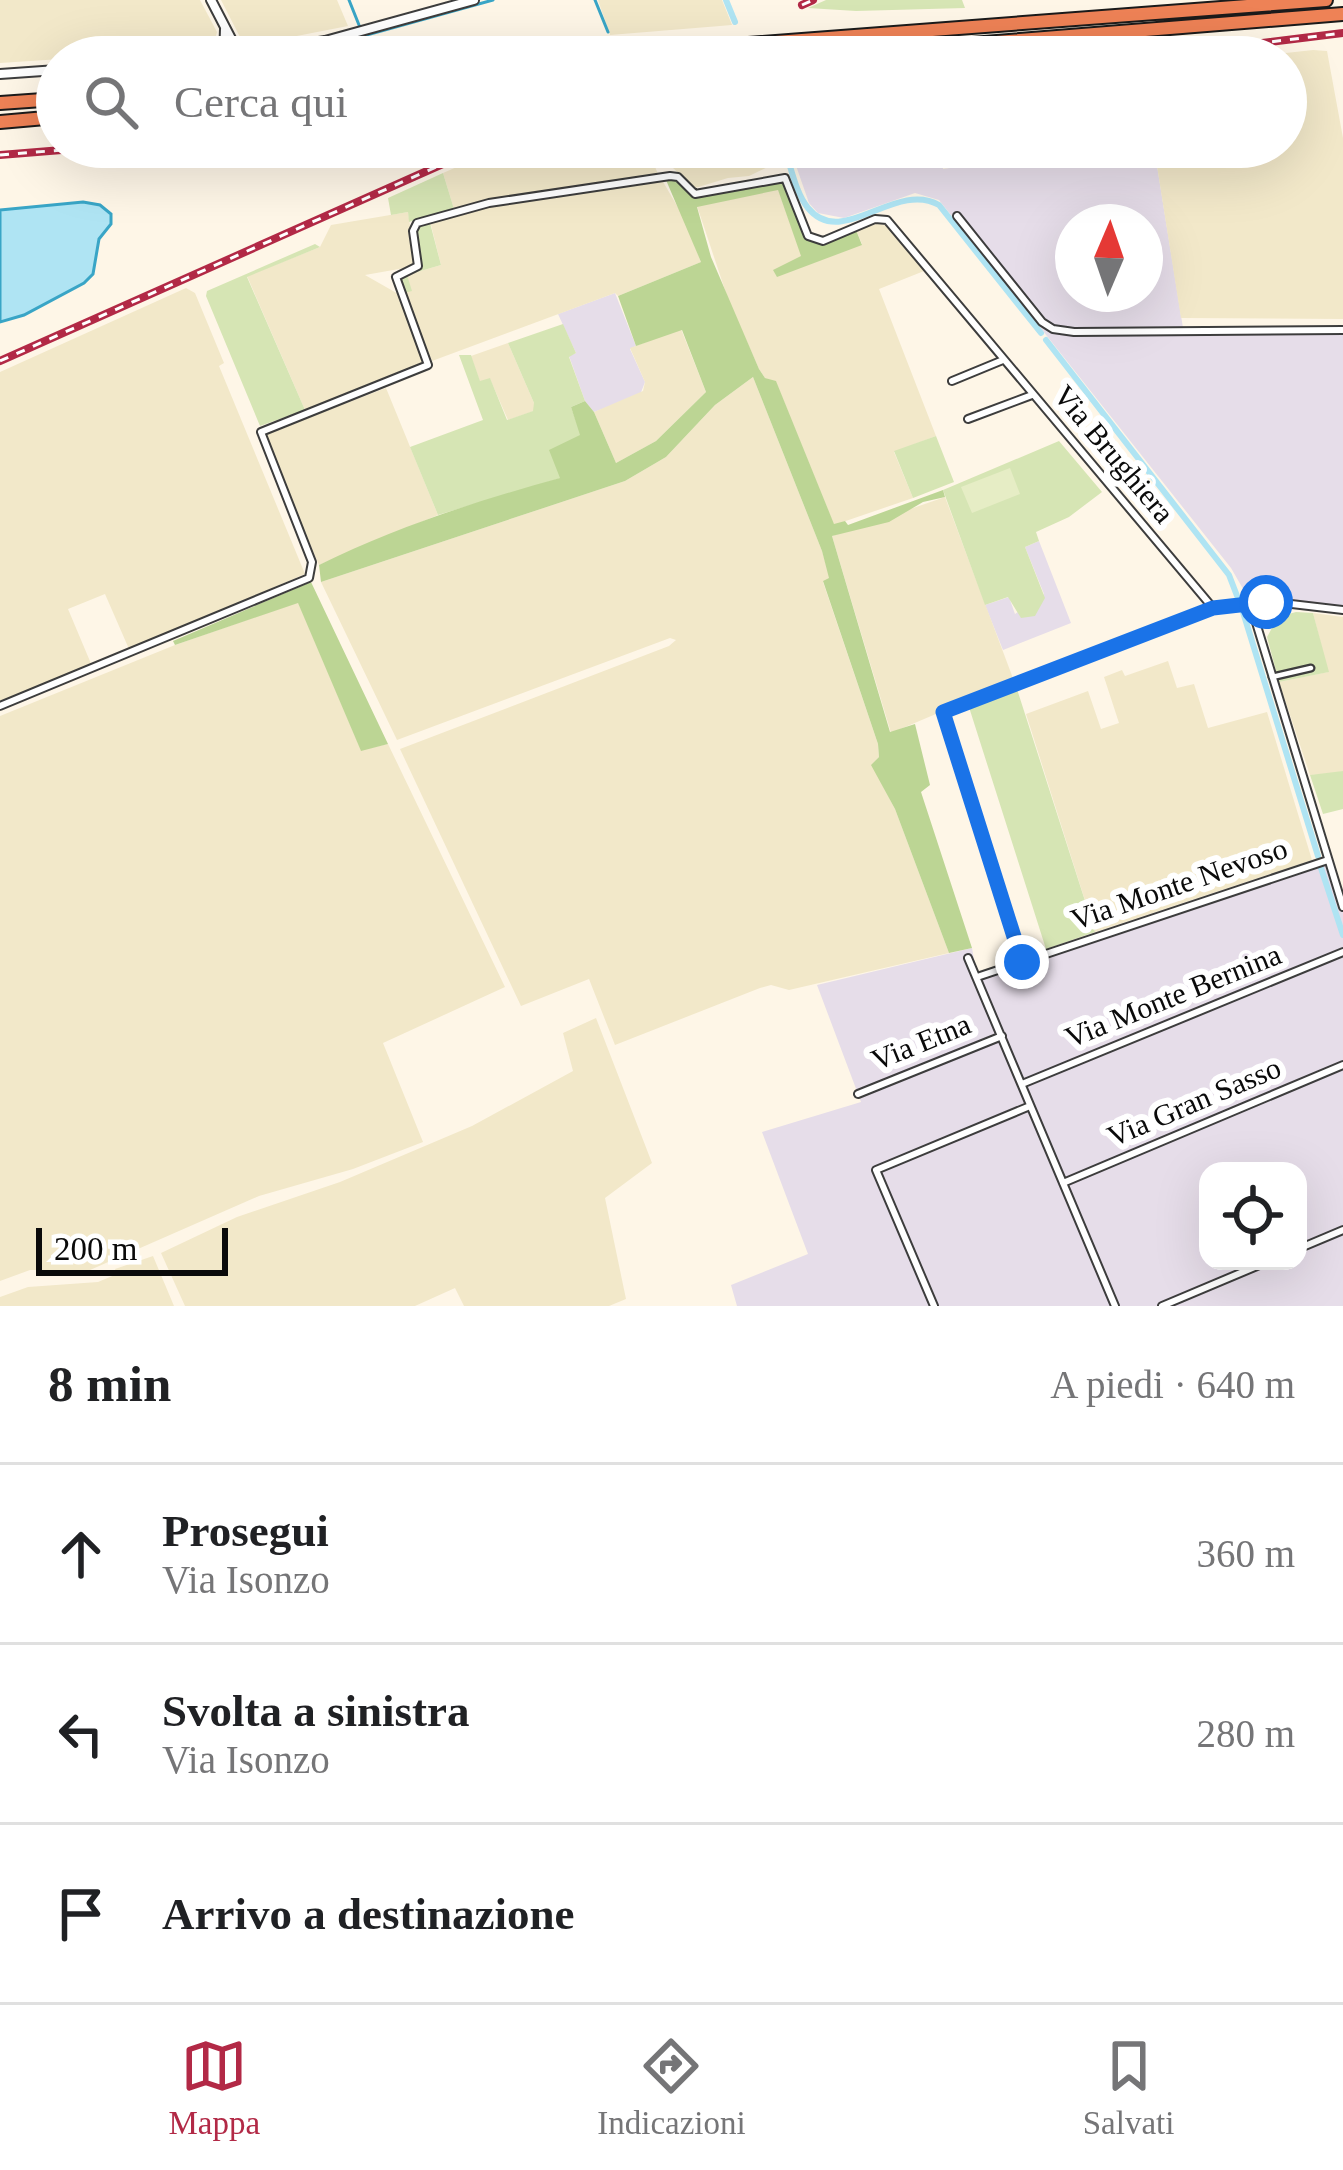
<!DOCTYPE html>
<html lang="it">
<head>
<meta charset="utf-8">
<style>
  :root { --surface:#fff; --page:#f6f6f6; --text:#202124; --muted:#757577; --line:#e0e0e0; --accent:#b22946 }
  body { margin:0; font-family:Georgia,serif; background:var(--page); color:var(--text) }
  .controls { position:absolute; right:36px; bottom:36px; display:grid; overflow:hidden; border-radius:24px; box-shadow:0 12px 48px #0002 }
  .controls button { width:108px; height:108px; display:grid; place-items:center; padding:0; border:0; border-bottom:3px solid var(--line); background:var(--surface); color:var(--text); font:60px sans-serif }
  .compass { position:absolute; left:1055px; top:204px; width:108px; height:108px; border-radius:50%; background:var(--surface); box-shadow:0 12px 48px #0002; rotate:2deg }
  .scale { position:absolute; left:36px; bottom:30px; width:192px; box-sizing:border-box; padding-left:12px; border:6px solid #0a0a0a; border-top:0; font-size:33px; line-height:42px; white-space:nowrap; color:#0a0a0a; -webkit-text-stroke:9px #fff; paint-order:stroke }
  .stop { position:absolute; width:36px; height:36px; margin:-27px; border:9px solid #1a73e8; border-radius:50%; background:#fff }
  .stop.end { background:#1a73e8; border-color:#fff; box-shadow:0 3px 12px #0008 }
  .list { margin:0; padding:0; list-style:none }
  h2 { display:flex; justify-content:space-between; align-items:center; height:156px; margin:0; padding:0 48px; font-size:51px }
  h2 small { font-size:39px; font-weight:400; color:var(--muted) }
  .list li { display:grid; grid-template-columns:78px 1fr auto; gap:36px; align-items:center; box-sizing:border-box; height:180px; padding:0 48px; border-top:3px solid var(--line) }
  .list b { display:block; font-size:45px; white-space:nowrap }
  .list p { margin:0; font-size:39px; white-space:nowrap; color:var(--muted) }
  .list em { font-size:39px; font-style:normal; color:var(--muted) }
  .icon { flex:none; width:66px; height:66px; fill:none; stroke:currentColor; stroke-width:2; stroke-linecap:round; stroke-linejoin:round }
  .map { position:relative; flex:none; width:1343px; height:1306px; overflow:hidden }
  .search { position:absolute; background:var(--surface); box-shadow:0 12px 48px #0002; left:36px; right:36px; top:36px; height:132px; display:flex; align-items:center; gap:30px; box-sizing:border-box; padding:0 42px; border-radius:66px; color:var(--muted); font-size:45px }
  .sheet { height:696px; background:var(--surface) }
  nav { display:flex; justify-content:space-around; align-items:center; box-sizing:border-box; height:168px; border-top:3px solid var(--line); background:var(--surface); font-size:33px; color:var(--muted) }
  nav a { display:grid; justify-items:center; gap:6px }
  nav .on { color:var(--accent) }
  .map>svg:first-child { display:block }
  .industrial { fill:#e6dde9; fill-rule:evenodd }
  .farmland { fill:#f2e8c9 }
  .green { fill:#d6e5b4 }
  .forest { fill:#bcd594 }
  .pitch { fill:#e6edc5 }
  .water { fill:#afe4f3; stroke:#39a5c6; stroke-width:3 }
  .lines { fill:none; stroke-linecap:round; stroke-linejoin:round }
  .stream { stroke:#39a5c6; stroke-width:3 }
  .canal { stroke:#afe4f3; stroke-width:6 }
  .pedestrian-casing { stroke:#3d3d3d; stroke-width:9 }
  .minor-casing { stroke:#3d3d3d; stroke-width:10 }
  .tertiary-casing { stroke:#3d3d3d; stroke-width:12 }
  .motorway-casing { stroke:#1b1b1b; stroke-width:16 }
  .pedestrian { stroke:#fff; stroke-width:4.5 }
  .minor { stroke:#fff; stroke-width:6 }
  .tertiary { stroke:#fff; stroke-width:8 }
  .motorway { stroke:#ee8256; stroke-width:12 }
  .rail-casing { stroke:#b22946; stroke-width:8 }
  .rail { stroke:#fff; stroke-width:3; stroke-dasharray:9; stroke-linecap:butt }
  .route { stroke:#1a73e8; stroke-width:15 }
  .labels { text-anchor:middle; stroke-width:12; stroke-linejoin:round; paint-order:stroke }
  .street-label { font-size:30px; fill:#0a0a0a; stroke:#fff }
</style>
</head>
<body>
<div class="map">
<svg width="1343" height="1306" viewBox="0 0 1343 1306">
  <rect width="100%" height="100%" fill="#fef6e7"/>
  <path class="industrial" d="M882,147H940L943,169L950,168L948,147H1154L1183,328L1343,327V607L1246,594L1231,568L939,200L915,193L844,218L818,213L809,203L793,157ZM1073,222H1145V294H1073Z
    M615,293L636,346L630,349L645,382L640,395L594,412L585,401L569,356L576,353L558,314Z
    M1039,541L1071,623L1003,650L985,605L1009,597L1015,614L1044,594L1025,547Z
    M1326,862L1343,913V1306H737L731,1285L808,1254L762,1132L861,1102L817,985L972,948L977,976ZM1208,1171H1298V1261H1208Z"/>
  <path class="farmland" d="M0,0H200L217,32L213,49L0,63Z
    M221,0H337L348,26L266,42L242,41Z
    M598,0H722L732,25L610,35Z
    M1313,50L1327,51L1343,138V319L1181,318L1154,147H1286V57H1251Z
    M503,147H647L658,174L486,200L454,209L443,173Z
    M665,147H774L777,156L774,164L749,176L728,178L695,188L673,168Z
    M662,180L683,216L701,262L618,296L615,293L432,361L404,293L407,275L441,265L430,221L489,205Z
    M778,189L802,257L862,244L856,230L877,224L888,226L924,271L879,289L936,436L894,452L913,498L834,525L776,382L765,378L759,369L728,299L697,206Z
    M408,212L416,266L365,275L400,295L426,361L305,410L247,276L320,247L331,225Z
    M186,288L195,293L224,363L219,366L305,574L129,649L105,594L68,609L92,666L0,702V372Z
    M681,329L706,392L656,441L616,463L594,412L643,391L645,382L630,348Z
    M508,343L534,403V411L508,420L490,379L480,382L471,356Z
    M753,377L822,551L830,578L823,582L878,744L879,757L872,765L895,809L949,953L789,990L771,985L760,988L615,1045L589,979L521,1006L400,749L669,646L676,640L670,638L397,740L321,582L625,481L666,457L715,405Z
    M386,388L438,515L319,565L265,438L270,432Z
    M945,497L1014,681L891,733L832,536Z
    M298,602L361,750L388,744L505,987L383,1043L423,1142L353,1169L259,1196L90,1270H30L0,1281V716L175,645Z
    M1313,613L1343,617V771L1334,774L1310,775L1279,682L1328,672Z
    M1168,661L1177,688L1194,684L1208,728L1267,712L1312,860L1095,932L1026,714L1088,691L1101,729L1119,723L1104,677L1122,670L1125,676Z
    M596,1018L652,1163L605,1198L626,1299L609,1306H464L455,1288L415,1306H185L161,1253L237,1217L340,1182L472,1126L573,1071L563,1033Z
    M153,1256L174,1306H0V1297L28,1287L98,1282L117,1274L115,1269Z"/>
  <path class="green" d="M826,0H962L965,8L856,11L808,8Z
    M443,173L454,209L409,222L408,212L391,215L388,198Z
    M429,219L441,265L407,275L412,291L404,293L399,276L421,269L414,231Z
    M315,244L320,247L247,277L305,410L260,426L206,296L207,291Z
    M563,324L576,353L569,357L585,401L571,407L581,435L561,478L438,515L410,447L483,420L459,355H471L480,381L490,378L507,420L533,411L534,403L508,343Z
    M936,436L954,482L913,498L894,451Z
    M1059,441L1102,492L1069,517L1036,532L1039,541L1025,547L1045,598L1035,616L1021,618L1008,597L985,605L943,490Z
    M1296,612L1313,613L1329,672L1279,682L1267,637L1278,617Z
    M1016,686L1095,932L1046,949L968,704Z
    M1343,771V809L1323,814L1310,775Z"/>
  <path class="forest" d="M676,179L696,196L783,179L808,239L824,242L856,230L862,245L777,277L773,270L801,256L778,190L697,207L711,257L759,369L765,378L776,381L834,524L845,521L848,525L943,490L945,497L923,502L889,522L832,536L890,732L915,724L930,785L921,792L972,948L949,953L895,809L871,765L879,757L878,744L823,581L829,578L822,551L753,377L715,405L666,457L625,481L321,582L319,565C396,527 477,501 560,478L549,450L580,435L571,407L585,401L594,412L616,463L656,441L706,392L682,330L636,346L618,296L701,262L666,180Z
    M311,582L388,744L361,751L298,603L175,645L173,641Z"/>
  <path class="pitch" d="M1010,468L1020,494L972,513L961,487Z"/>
  <path class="water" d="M83,202L100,205L111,214V224L99,239L93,274L84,283L24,315L0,322V210Z"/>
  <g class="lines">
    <path class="stream" d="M349,0L359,25
      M595,0L608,32
      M363,36L493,0"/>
    <path class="canal" d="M726,0L735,22
      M784,147C791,166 795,192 808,208C842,250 895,180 939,205L1041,333
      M1046,340L1229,575L1239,601
      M1243,612L1318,856
      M1321,868L1343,935"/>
    <g class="pedestrian-casing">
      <path id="pedestrian" d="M1272,677L1311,668"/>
    </g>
    <g class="minor-casing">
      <path id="minor" d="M957,216L1042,322L1053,329L1074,332L1343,330
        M952,381L1003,360
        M968,419L1032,395
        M1266,601L1343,610
        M1252 611a10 10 0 1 1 20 0a10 10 0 1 1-20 0Z
        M1254,616L1343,907
        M0,706L309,578L312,562L261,432L428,365L396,277L418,266L413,231L417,223L489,203L670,176L678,177L695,194L785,178L808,236L823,241L875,219L887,220L1213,608
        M968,958L1115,1306
        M1022,962L943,712L1213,608L1257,603
        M977,977L1328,860
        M1022,1084L1343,952
        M858,1094L1002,1036
        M1063,1183L1343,1065
        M1298,1249L1343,1230
        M934,1306L876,1170L1030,1106
        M1162,1306L1269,1261"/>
    </g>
    <g class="tertiary-casing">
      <path id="tertiary" d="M211,0L240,56
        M224,57L225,29
        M227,57L325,41L474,0
        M0,74L57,70"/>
    </g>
    <g class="motorway-casing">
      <path id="motorway" d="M577,57L1326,0
        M810,57L1343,14
        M0,103L57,99
        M0,122L57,117"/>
    </g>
    <use href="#pedestrian" class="pedestrian"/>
    <use href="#minor" class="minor"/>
    <use href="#tertiary" class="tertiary"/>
    <use href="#motorway" class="motorway"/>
    <g class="rail-casing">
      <path id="rail" d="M802,5L813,0
        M1147,57L1343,33
        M0,155L99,147
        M0,361L481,147"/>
    </g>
    <use href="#rail" class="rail"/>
  </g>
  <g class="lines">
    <path class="route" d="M1022,962L943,712L1213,608L1266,602"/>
  </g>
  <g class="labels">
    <g class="street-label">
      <text transform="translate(1114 454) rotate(50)" y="10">Via Brughiera</text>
      <text transform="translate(1179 884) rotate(-19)" y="10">Via Monte Nevoso</text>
      <text transform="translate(1173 996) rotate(-22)" y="10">Via Monte Bernina</text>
      <text transform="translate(921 1042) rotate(-22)" y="10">Via Etna</text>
      <text transform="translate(1194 1102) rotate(-23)" y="10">Via Gran Sasso</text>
    </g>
  </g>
</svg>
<div class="controls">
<button><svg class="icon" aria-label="locate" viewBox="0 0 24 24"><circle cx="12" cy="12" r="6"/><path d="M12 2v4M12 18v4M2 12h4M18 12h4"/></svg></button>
</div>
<svg class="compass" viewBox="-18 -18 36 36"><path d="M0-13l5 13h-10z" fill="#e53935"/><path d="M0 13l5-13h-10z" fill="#757577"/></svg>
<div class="scale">200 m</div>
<div class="stop" style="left:1266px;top:602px"></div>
<div class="stop end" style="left:1022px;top:962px"></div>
<div class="search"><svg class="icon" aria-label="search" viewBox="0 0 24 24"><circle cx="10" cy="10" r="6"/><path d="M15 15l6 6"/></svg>Cerca qui</div>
</div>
<section class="sheet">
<h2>8 min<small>A piedi · 640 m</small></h2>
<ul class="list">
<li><svg class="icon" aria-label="ahead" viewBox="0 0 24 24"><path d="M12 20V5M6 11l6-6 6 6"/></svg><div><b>Prosegui</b><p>Via Isonzo</p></div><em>360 m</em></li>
<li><svg class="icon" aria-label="left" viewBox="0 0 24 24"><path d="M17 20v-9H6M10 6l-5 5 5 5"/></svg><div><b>Svolta a sinistra</b><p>Via Isonzo</p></div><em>280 m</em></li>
<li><svg class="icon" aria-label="arrive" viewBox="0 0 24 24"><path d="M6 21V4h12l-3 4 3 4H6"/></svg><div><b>Arrivo a destinazione</b></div></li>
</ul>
</section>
<nav>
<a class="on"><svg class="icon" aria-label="map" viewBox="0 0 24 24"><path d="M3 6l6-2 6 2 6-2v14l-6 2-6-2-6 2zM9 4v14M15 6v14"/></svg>Mappa</a>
<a><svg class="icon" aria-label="directions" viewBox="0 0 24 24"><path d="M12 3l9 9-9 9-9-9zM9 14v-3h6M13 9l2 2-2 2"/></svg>Indicazioni</a>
<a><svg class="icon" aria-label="saved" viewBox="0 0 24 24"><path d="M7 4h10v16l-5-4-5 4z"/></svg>Salvati</a>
</nav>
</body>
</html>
